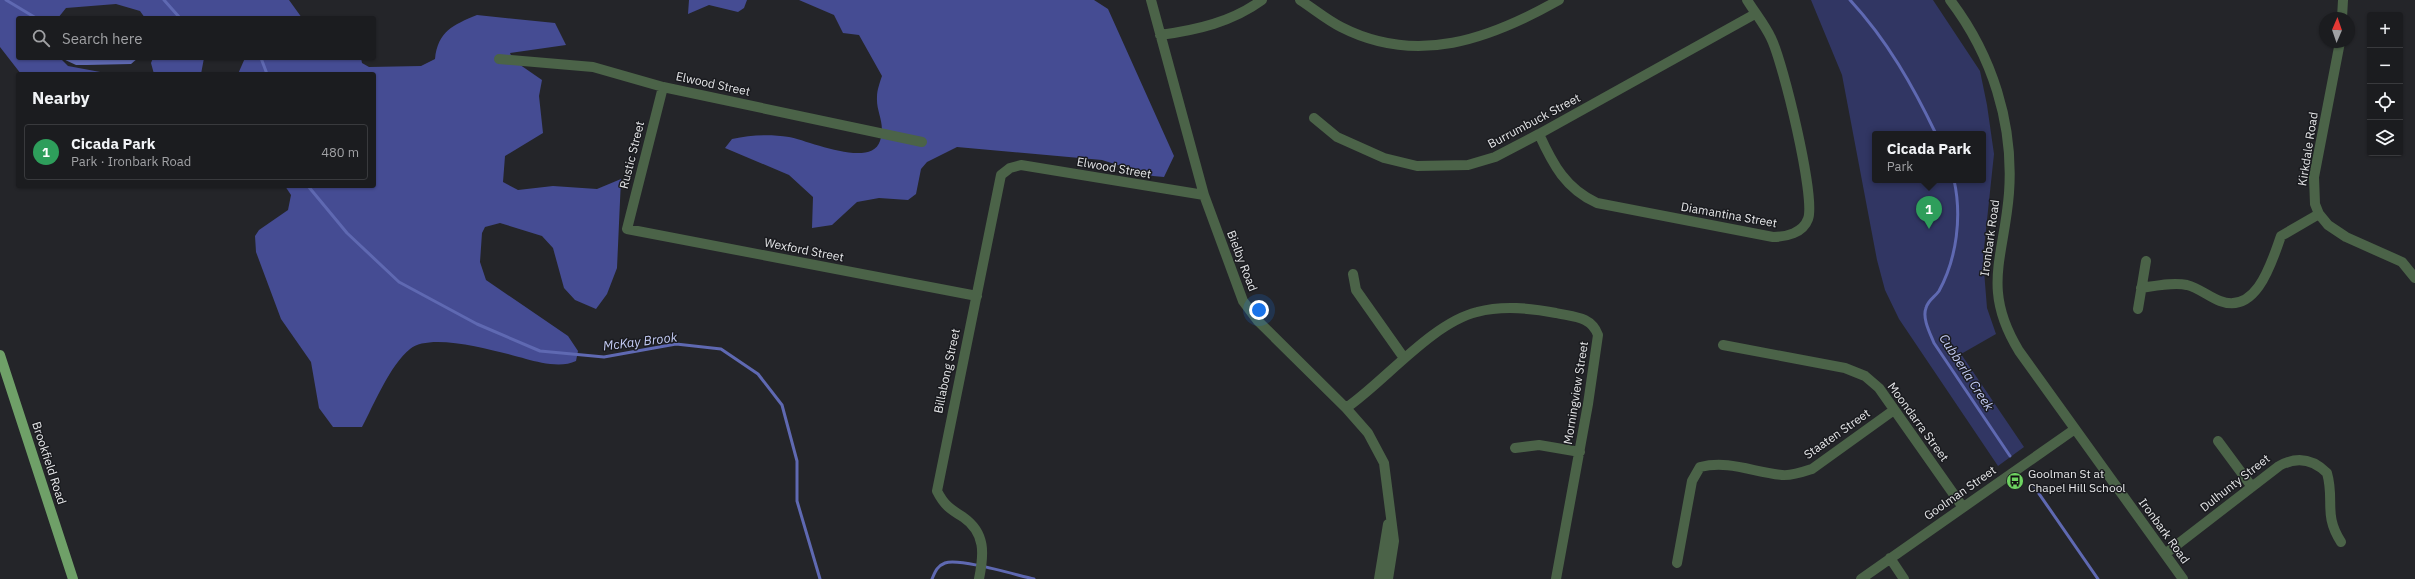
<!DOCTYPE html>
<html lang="en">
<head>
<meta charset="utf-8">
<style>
  :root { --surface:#1b1c1f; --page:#28292c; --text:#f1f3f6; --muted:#a0a1a4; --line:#393a3d; --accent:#ea580c }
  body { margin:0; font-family:"IBM Plex Sans",sans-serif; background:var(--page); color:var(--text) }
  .controls { position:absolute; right:12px; top:12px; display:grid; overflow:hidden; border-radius:4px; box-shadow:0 1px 3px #0004 }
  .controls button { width:36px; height:36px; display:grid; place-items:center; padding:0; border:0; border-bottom:1px solid var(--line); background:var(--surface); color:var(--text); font:20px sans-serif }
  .compass { position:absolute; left:2319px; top:12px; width:36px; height:36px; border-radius:50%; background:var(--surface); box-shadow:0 1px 3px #0004; rotate:2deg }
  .you { position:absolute; left:1259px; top:310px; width:14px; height:14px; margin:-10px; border:3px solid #fff; border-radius:50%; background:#1a73e8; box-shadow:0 0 0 6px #1a73e833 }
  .badge { display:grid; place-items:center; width:26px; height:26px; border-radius:50%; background:var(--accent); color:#fff; font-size:13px; font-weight:700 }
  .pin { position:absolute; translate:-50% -33px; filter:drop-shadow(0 1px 2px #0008) }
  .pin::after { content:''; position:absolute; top:21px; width:14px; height:12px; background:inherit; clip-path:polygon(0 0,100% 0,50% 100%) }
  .popup { position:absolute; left:1872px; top:131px; width:114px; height:52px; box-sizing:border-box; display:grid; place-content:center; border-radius:4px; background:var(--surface); filter:drop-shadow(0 1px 3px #0005); font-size:13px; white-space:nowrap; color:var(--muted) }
  .popup b { font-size:15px; color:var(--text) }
  .popup::after { content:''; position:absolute; left:50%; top:100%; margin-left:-8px; border:8px solid transparent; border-top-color:var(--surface) }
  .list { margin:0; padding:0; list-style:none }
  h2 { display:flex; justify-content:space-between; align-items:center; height:52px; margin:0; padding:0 16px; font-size:17px }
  h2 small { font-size:13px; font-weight:400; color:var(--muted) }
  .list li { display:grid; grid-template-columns:26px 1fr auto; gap:12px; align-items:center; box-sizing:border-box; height:56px; margin:0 8px 8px; padding:0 8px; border:1px solid var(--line); border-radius:4px }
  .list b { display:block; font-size:15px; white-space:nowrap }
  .list p { margin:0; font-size:13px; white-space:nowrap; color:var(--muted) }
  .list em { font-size:13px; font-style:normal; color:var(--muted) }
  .icon { flex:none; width:22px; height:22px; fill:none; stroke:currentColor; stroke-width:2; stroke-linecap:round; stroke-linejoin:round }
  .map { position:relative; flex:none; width:2415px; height:579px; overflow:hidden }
  .search { position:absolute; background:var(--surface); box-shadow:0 1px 3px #0004; left:16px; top:16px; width:360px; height:44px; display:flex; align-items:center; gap:10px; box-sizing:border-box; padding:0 14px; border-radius:4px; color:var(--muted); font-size:15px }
  .panel { position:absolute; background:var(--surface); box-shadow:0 1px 3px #0004; left:16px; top:72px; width:360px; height:116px; border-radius:4px }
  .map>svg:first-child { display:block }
  .green { fill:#313663; fill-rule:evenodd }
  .forest { fill:#454c93 }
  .water { fill:#5f69b2 }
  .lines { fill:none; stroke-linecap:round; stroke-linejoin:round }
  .stream { stroke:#5f69b2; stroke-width:3 }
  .minor { stroke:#4b6348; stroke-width:10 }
  .major { stroke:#6fa068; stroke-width:10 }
  .labels { text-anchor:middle; stroke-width:3; stroke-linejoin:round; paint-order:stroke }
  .street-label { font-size:12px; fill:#e5e6e8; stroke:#1a1b1f }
  .poi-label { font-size:12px; fill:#e5e6e8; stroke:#1a1b1f; text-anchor:start }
  .water-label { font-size:13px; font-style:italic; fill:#c6cef7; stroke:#1a1b1f }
</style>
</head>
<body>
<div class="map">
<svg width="2415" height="579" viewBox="0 0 2415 579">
  <rect width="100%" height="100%" fill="#242529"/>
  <path class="green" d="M1811,0H1933L1980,71L1987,105L1994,154L1983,258L1987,308L1996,334L1961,354L2024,447L1998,466L1899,319L1885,290L1877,260L1842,75ZM1875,134H1983V180H1875Z"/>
  <path class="forest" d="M0,0H289L302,18H145L140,11L116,4L66,8L58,18H18V58H60L68,66L111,74H21L0,47Z
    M689,0H747L744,8L738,12L709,5L688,14Z
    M799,0H1094L1108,9L1174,156L1164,177L1153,176L1102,160L957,147L927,162L921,169L916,194L908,200L879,198L857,202L832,225L812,228L813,197L789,175L725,148L732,139C751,135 769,134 789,137C807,140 871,169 880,141C886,123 876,113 877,97C877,90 880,82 882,76L859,35L843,33L834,15Z
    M477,15L555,23L566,45L510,53L513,60L542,80L539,96L543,133L505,156L503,182L518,190L553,186L597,189L621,179L617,268L607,294L596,309L575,300L564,288L553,248L542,236L500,223L485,227L482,233L480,262L486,280L568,336L578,351L576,361C562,368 541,363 526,359C500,352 431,331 410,349C390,365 374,404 362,427H333L319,408L311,362L281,319L256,252L255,236L259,230L288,210L291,195L285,186H374V74H238L245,58H361L362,63L369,67L421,66L435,59C438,31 453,25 477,15Z
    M153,58H204L201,74H154L151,63Z"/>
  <path class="water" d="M61,58H138L131,64L87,65H76Z"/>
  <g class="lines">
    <path class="stream" d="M6,0L36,18
      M164,0L180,18
      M1850,0C1887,40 1913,86 1936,134
      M261,58L267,74
      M1954,180C1962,216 1957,258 1939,291C1935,297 1928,300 1926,308C1922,318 1930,333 1934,343L2010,456
      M308,186L347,233L399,282L477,324L540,351L604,357L676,344L721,349L758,374L782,405L797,461V501L820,579
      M2033,485L2098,579
      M932,579C935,572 937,566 945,563C960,558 1016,575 1034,579"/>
    <path class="minor" d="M1151,0L1204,195L1243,301L1258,321L1346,408L1368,433L1384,463L1394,541L1388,579
      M1300,0C1314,9 1327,20 1341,27C1417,66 1490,39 1559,0
      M1950,0C1992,55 2014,124 2009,193C2004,258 1981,289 2019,351L2183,579
      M2342,18L2343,0
      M1160,35C1197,30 1232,22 1262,0
      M2340,42L2314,177L2315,204L2319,214L2328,225L2346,237L2402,262L2415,278
      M499,59L593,67L663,87L922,142
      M663,87L627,229L977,296
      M1314,118L1337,137L1384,158L1417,166L1468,165L1495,157L1539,134L1755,14
      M1539,134C1553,165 1566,189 1597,203L1773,237C1786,237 1803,233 1808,219C1816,198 1783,62 1771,38C1765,25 1755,13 1747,0
      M1353,274L1356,290L1404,358
      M2141,288C2155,286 2173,282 2187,285C2199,288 2209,297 2220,301C2257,315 2272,261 2281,236L2319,214
      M2138,309L2146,261
      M1723,345L1845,368L1865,376L1879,388L1962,506
      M1346,408C1385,381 1432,323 1477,312C1503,305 1530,308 1556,313C1573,317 1591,316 1598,335L1588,404L1556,579
      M2218,441L2252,487
      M1515,448L1539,445L1580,452
      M2165,554L2279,466C2297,456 2313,459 2327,473C2335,501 2323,514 2341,542
      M1890,558L1904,579
      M1677,563L1692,481L1700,467C1729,460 1753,472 1782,475C1792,476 1803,472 1812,469L1894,410
      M979,579C984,554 986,533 963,517C950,509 944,505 937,491L1001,175L1010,168L1021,165L1204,195
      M1379,579L1388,524
      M1861,579L2075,429"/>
    <path class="major" d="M0,355L73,579"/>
  </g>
  <defs>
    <g id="bus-disc" transform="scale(0.9)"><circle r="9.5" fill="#6ed361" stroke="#1a1b1f"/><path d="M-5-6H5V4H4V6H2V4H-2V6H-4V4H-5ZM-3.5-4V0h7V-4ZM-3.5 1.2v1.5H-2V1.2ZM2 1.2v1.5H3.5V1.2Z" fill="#111"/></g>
  </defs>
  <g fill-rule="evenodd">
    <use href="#bus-disc" x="2015" y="481"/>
  </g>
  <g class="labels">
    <g class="street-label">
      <text transform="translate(713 84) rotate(12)" y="4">Elwood Street</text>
      <text transform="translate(1534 121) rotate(-28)" y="4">Burrumbuck Street</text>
      <text transform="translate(2308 149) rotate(-81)" y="4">Kirkdale Road</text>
      <text transform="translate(632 155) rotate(-76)" y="4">Rustic Street</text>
      <text transform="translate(1114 168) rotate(10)" y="4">Elwood Street</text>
      <text transform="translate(1729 215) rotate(10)" y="4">Diamantina Street</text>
      <text transform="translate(1990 238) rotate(-82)" y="4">Ironbark Road</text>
      <text transform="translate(804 250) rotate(11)" y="4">Wexford Street</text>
      <text transform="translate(1242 261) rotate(69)" y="4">Bielby Road</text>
      <text transform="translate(947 371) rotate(-78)" y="4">Billabong Street</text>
      <text transform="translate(1576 393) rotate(-81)" y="4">Morningview Street</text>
      <text transform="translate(1918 422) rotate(54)" y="4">Moondarra Street</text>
      <text transform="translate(1837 434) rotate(-35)" y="4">Staaten Street</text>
      <text transform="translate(49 463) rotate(72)" y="4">Brookfield Road</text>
      <text transform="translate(2235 483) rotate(-38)" y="4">Dulhunty Street</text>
      <text transform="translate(1960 493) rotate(-35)" y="4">Goolman Street</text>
      <text transform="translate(2164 531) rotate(54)" y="4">Ironbark Road</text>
    </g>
    <g class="poi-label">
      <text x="2028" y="478">Goolman St at<tspan x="2028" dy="14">Chapel Hill School</tspan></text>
    </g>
    <g class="water-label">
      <text transform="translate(640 341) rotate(-7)" y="5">McKay Brook</text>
      <text transform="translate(1967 372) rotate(57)" y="5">Cubberla Creek</text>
    </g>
  </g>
</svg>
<div class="controls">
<button>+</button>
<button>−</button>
<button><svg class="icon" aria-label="locate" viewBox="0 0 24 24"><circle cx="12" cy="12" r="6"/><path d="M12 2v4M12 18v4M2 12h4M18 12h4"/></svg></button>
<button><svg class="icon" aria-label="layers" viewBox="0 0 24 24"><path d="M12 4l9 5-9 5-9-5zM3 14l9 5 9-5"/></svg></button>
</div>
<svg class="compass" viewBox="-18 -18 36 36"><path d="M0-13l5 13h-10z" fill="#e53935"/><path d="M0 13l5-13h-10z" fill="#a0a1a4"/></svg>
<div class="you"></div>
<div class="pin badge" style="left:1929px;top:229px;background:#2e9e5b">1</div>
<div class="popup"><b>Cicada Park</b>Park</div>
<div class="search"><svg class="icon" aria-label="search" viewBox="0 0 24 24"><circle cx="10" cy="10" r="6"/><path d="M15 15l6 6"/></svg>Search here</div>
<section class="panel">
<h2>Nearby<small></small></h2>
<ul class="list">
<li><span class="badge" style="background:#2e9e5b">1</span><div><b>Cicada Park</b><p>Park · Ironbark Road</p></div><em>480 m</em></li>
</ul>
</section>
</div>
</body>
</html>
